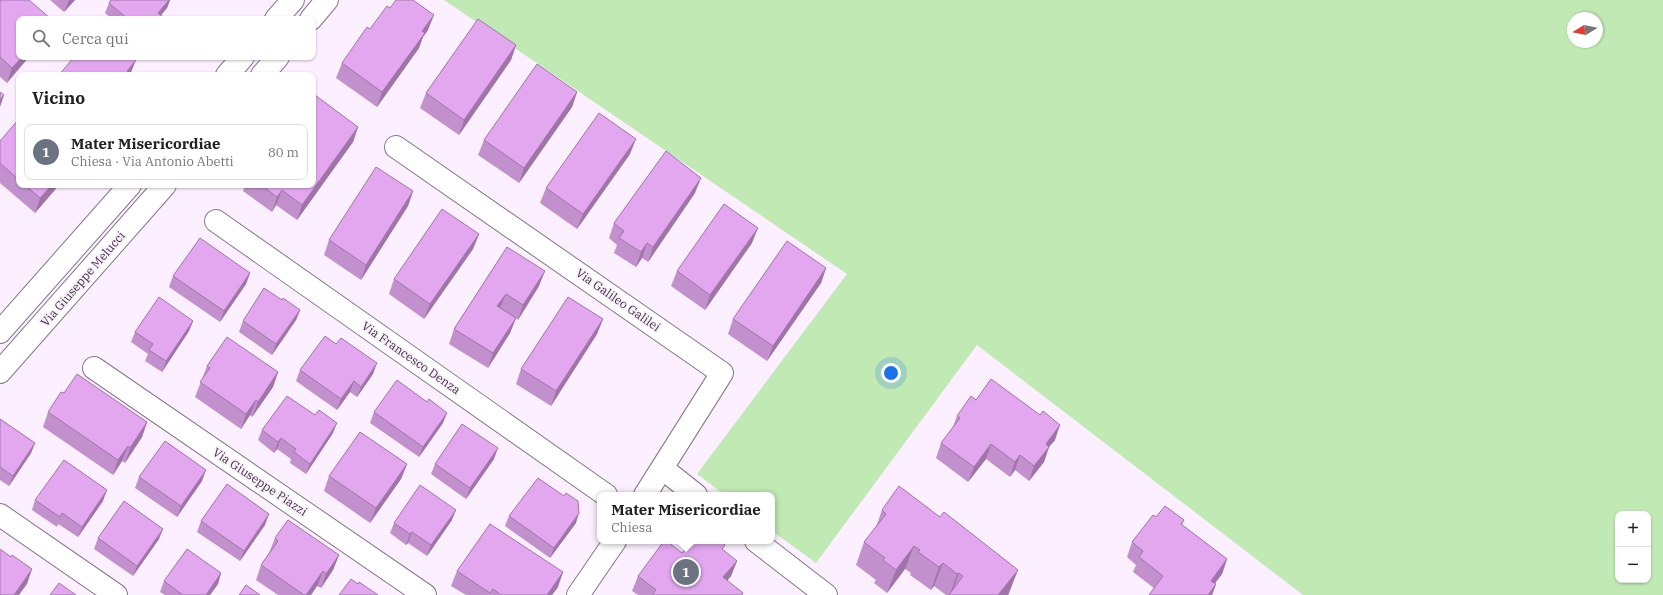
<!DOCTYPE html>
<html lang="it">
<head>
<meta charset="utf-8">
<style>
  :root { --surface:#fff; --page:#f2f2f2; --text:#222; --muted:#767676; --line:#e0e0e0; --accent:#aa47ae }
  body { margin:0; font-family:"IBM Plex Serif",serif; background:var(--page); color:var(--text) }
  .controls { position:absolute; right:12px; bottom:12px; display:grid; overflow:hidden; border-radius:8px; box-shadow:0 1px 3px #0004 }
  .controls button { width:36px; height:36px; display:grid; place-items:center; padding:0; border:0; border-bottom:1px solid var(--line); background:var(--surface); color:var(--text); font:20px sans-serif }
  .compass { position:absolute; left:1567px; top:12px; width:36px; height:36px; border-radius:50%; background:var(--surface); box-shadow:0 1px 3px #0004; rotate:260deg }
  .you { position:absolute; left:891px; top:373px; width:14px; height:14px; margin:-10px; border:3px solid #fff; border-radius:50%; background:#1a73e8; box-shadow:0 0 0 6px #1a73e833 }
  .badge { display:grid; place-items:center; width:26px; height:26px; border-radius:50%; background:var(--accent); color:#fff; font-size:13px; font-weight:700 }
  .pin { position:absolute; translate:-50% -50%; border:2px solid #fff; box-shadow:0 1px 4px #0006 }
  .popup { position:absolute; left:597px; top:492px; width:178px; height:52px; box-sizing:border-box; display:grid; place-content:center; border-radius:8px; background:var(--surface); filter:drop-shadow(0 1px 3px #0005); font-size:13px; white-space:nowrap; color:var(--muted) }
  .popup b { font-size:15px; color:var(--text) }
  .popup::after { content:''; position:absolute; left:50%; top:100%; margin-left:-8px; border:8px solid transparent; border-top-color:var(--surface) }
  .list { margin:0; padding:0; list-style:none }
  h2 { display:flex; justify-content:space-between; align-items:center; height:52px; margin:0; padding:0 16px; font-size:17px }
  h2 small { font-size:13px; font-weight:400; color:var(--muted) }
  .list li { display:grid; grid-template-columns:26px 1fr auto; gap:12px; align-items:center; box-sizing:border-box; height:56px; margin:0 8px 8px; padding:0 8px; border:1px solid var(--line); border-radius:8px }
  .list b { display:block; font-size:15px; white-space:nowrap }
  .list p { margin:0; font-size:13px; white-space:nowrap; color:var(--muted) }
  .list em { font-size:13px; font-style:normal; color:var(--muted) }
  .icon { flex:none; width:22px; height:22px; fill:none; stroke:currentColor; stroke-width:2; stroke-linecap:round; stroke-linejoin:round }
  .map { position:relative; flex:none; width:1663px; height:595px; overflow:hidden }
  .search { position:absolute; background:var(--surface); box-shadow:0 1px 3px #0004; left:16px; top:16px; width:300px; height:44px; display:flex; align-items:center; gap:10px; box-sizing:border-box; padding:0 14px; border-radius:8px; color:var(--muted); font-size:15px }
  .panel { position:absolute; background:var(--surface); box-shadow:0 1px 3px #0004; left:16px; top:72px; width:300px; height:116px; border-radius:8px }
  .map>svg:first-child { display:block }
  .green { fill:#c1e9b4; fill-rule:evenodd }
  .lines { fill:none; stroke-linecap:round; stroke-linejoin:round }
  .minor-casing { stroke:#837886; stroke-width:24 }
  .secondary-casing { stroke:#837886; stroke-width:24 }
  .minor { stroke:#fff; stroke-width:22 }
  .secondary { stroke:#fff; stroke-width:22 }
  .wall { fill:#c390ce }
  .shaded-wall { fill:#9f75a8 }
  .building { fill:#e3a7f0; stroke:#9f75a8 }
  .labels { text-anchor:middle; stroke-width:3.5; stroke-linejoin:round; paint-order:stroke }
  .street-label { font-size:12px; fill:#3c373d; stroke:#fcefff }
</style>
</head>
<body>
<div class="map">
<svg width="1663" height="595" viewBox="0 0 1663 595">
  <rect width="100%" height="100%" fill="#fcefff"/>
  <path class="green" d="M444,0H1663V595H1303L977,345L816,563L772,531V495H725L697,474L847,274ZM1573,18H1597V42H1573ZM1618,514H1648V580H1618Z"/>
  <g class="lines">
    <g class="minor-casing">
      <path id="minor" d="M396,147L722,373L645,495
        M216,221L606,495
        M94,368L425,595
        M662,468L696,495
        M0,515L116,595
        M756,541L826,595
        M578,595L615,541"/>
    </g>
    <g class="secondary-casing">
      <path id="secondary" d="M276,19L293,0
        M311,19L327,0
        M227,75L243,57
        M262,75L278,57
        M0,332L130,185
        M0,372L165,185"/>
    </g>
    <use href="#minor" class="minor"/>
    <use href="#secondary" class="secondary"/>
  </g>
  <path class="wall" d="M0,0L19,57L7,83L0,77Z
    M50,0H75L64,12Z
    M111,0H170L167,8L161,15L163,17L162,19H112L105,13L109,3Z
    M370,29L428,30L423,37L419,48L377,107L336,78L342,63Z
    M516,45L511,60L459,135L420,108L426,93Z
    M577,92L572,107L519,183L478,155L484,140Z
    M19,119V185H59L35,213L0,183V141Z
    M358,127L353,142L297,220L276,205L272,212L243,191L245,185H313Z
    M630,154L577,229L540,203L546,188Z
    M413,191L408,206L361,280L324,255L329,240Z
    M695,193L648,262L642,258L636,267L614,253L617,245L609,238L614,223Z
    M479,234L473,249L424,319L389,294L394,279Z
    M752,243L705,310L671,286L677,271Z
    M507,247L539,286L518,320L516,318L510,333L488,368L449,344L454,329Z
    M826,268L821,283L767,361L728,334L733,319Z
    M250,273L246,284L220,322L169,287L173,276Z
    M282,300L300,310L296,320L272,355L239,332L243,321Z
    M603,319L597,334L551,406L516,384L521,369Z
    M193,321L189,331L162,372L145,361L148,354L131,342L135,332Z
    M336,344L373,374L357,397L350,392L337,410L296,381L300,370Z
    M207,366L278,372L273,387L252,417L250,415L241,429L195,397Z
    M976,400L1055,440L1049,447L1044,462L1029,481L1015,470L1010,477L986,459L968,482L936,458L941,443L952,429L957,416Z
    M427,402L443,423L419,457L370,423L374,412Z
    M48,412L147,422L142,437L125,463L122,461L113,475L43,427Z
    M0,419L35,443L31,453L9,486L0,480Z
    M262,430L333,433L306,474L290,463L291,459L277,449L274,453L258,440Z
    M494,459L466,499L431,474L435,464Z
    M407,464L401,479L370,523L324,491L329,476Z
    M139,477L202,481L177,517L135,488Z
    M35,500L103,501L78,537L58,524L57,527L32,510Z
    M882,510L1009,593L1008,595H946L934,586L931,590L910,575L911,573L905,569L887,593L874,583L876,580L856,565L864,542L876,527Z
    M509,516L576,523L550,558L505,526Z
    M1156,517L1184,520L1182,525L1227,559L1222,574L1215,583L1216,584L1212,595H1149L1154,588L1133,572L1136,565L1127,557L1132,542Z
    M452,520L427,556L408,543L406,545L390,533L394,523Z
    M201,521L265,525L240,561L197,532Z
    M98,538L159,539L133,576L94,549Z
    M275,538L339,555L333,570L321,588L317,586L311,595H278L256,580L261,565L269,553Z
    M708,544L723,550L737,561L731,576L727,581L743,593L742,595H638L632,591L638,576Z
    M457,571L558,587L552,595H466L451,586Z
    M221,573L218,584L210,595H165L160,592L164,581Z"/>
  <path class="shaded-wall" d="M69,0H75L64,12Z
    M169,0H170L167,8L158,19V13Z
    M434,15L428,30L423,37L419,48L377,107L382,92L422,31Z
    M516,45L511,60L459,135L464,120Z
    M22,57H29L7,83L12,68Z
    M136,60L130,75H125L127,71Z
    M577,92L572,107L519,183L524,168Z
    M4,95L0,107V100Z
    M358,127L353,142L297,220L302,205Z
    M636,139L630,154L577,229L583,214Z
    M701,178L695,193L648,262L653,247Z
    M52,185H59L35,213L40,198Z
    M282,190L276,205L272,212L277,197Z
    M413,191L408,206L361,280L366,265Z
    M758,228L752,243L705,310L710,295Z
    M479,234L473,249L424,319L430,304Z
    M647,243L642,258L636,267L641,252Z
    M826,268L821,283L767,361L773,346Z
    M545,271L539,286L518,320L523,305Z
    M250,273L246,284L220,322L224,311Z
    M506,294L500,308L497,306Z
    M300,310L296,320L272,355L276,344Z
    M516,318L510,333L488,368L493,353Z
    M603,319L597,334L551,406L556,391Z
    M193,321L189,331L162,372L166,361Z
    M377,363L373,374L357,397L361,387Z
    M278,372L273,387L252,417L258,402Z
    M354,381L350,392L337,410L341,399Z
    M256,400L250,415L241,429L246,414Z
    M447,413L443,423L419,457L423,447Z
    M147,422L142,437L125,463L130,448Z
    M337,423L333,433L306,474L310,464Z
    M1060,425L1055,440L1049,447L1044,462L1029,481L1034,466L1046,444Z
    M281,438L277,449L274,453L278,442Z
    M35,443L31,453L9,486L13,476Z
    M991,444L986,459L968,482L974,467Z
    M128,446L122,461L113,475L118,460Z
    M498,448L494,459L466,499L470,488Z
    M1020,455L1015,470L1010,477L1015,462Z
    M407,464L401,479L370,523L376,508Z
    M206,470L202,481L177,517L181,506Z
    M107,490L103,501L78,537L82,527Z
    M456,510L452,520L427,556L431,545Z
    M579,513L576,523L550,558L554,548Z
    M269,514L265,525L240,561L244,551Z
    M163,529L159,539L133,576L137,566Z
    M412,532L408,543L406,545L410,534Z
    M914,546L905,569L887,593L896,570Z
    M339,555L333,570L321,588L326,574Z
    M1227,559L1222,574L1206,595L1211,581Z
    M737,561L731,576L718,592L723,577Z
    M943,563L934,586L931,590L939,567Z
    M32,569L27,584L19,595H14Z
    M1018,570L1009,593L1008,595H998Z
    M323,571L317,586L311,595H306Z
    M563,572L558,587L552,595H547Z
    M221,573L218,584L210,595H206Z
    M959,573L951,595H950L957,574Z
    M1216,584L1212,595H1208Z"/>
  <path class="building" d="M0,0H29L51,19H19V57H22L12,68L0,57Z
    M111,0H169L158,13L163,17L161,19H128L109,3Z
    M396,0H413L434,15L422,31L425,33L382,92L342,63L367,27L370,29L387,6L390,8Z
    M478,19L516,45L464,120L426,93Z
    M74,57H133L136,60L127,71L128,72L125,75H59Z
    M537,64L577,92L524,168L484,140Z
    M0,92L4,95L0,100Z
    M315,95L358,127L302,205L282,190L277,197L261,185H313V98Z
    M599,113L636,139L583,214L546,188Z
    M19,119V180L0,163V141Z
    M666,151L701,178L653,247L647,243L641,252L619,238L624,231L614,223Z
    M376,167L413,191L366,265L329,240Z
    M25,185H52L40,198Z
    M724,204L758,228L710,295L677,271Z
    M442,209L479,234L430,304L394,279Z
    M200,238L250,273L224,311L173,276Z
    M787,241L826,268L773,346L733,319Z
    M507,247L545,271L523,305L506,294L497,306L516,318L493,353L454,329Z
    M264,288L282,300L283,298L300,310L276,344L243,321Z
    M159,297L193,321L166,361L149,350L153,344L135,332Z
    M568,297L603,319L556,391L521,369Z
    M325,336L336,344L341,338L377,363L361,387L354,381L341,399L300,370Z
    M227,337L278,372L258,402L256,400L246,414L200,382L210,368L207,366Z
    M77,374L147,422L130,448L128,446L118,460L48,412L61,392L64,393Z
    M991,379L1040,415L1043,411L1060,425L1046,444L1049,447L1034,466L1020,455L1015,462L991,444L974,467L941,443L960,418L957,416L971,396L976,400Z
    M397,380L427,402L429,399L447,413L423,447L374,412Z
    M287,396L315,415L319,410L337,423L310,464L294,452L296,449L281,438L278,442L262,430Z
    M0,419L35,443L13,476L0,467Z
    M462,424L498,448L470,488L435,464Z
    M360,432L407,464L376,508L329,476Z
    M165,441L206,470L181,506L139,477Z
    M64,460L107,490L82,527L62,513L60,517L35,500Z
    M538,478L564,496L566,493L578,501L579,513L554,548L509,516Z
    M227,484L269,514L244,551L201,521Z
    M420,485L456,510L431,545L412,532L410,534L394,523Z
    M899,486L940,517L944,512L1018,570L998,595H949L963,576L959,573L957,574L943,563L939,567L918,552L920,550L914,546L896,570L883,560L885,558L864,542L886,514L882,510Z
    M124,501L163,529L137,566L98,538Z
    M1165,506L1184,520L1181,524L1227,559L1211,581L1216,584L1208,595H1149L1163,576L1139,557L1143,551L1132,542L1153,515L1156,517Z
    M288,520L339,555L326,574L323,571L306,595H304L261,565L278,541L275,538Z
    M490,524L563,572L547,595H501L493,589L490,593L457,571Z
    M664,541H667L682,553L691,541H705L708,544L710,541H721L725,545L722,549L737,561L723,577L743,593L742,595H652L656,590L638,576Z
    M0,549L11,557L12,555L32,569L14,595H0Z
    M187,549L221,573L206,595H183L164,581Z
    M351,579L358,584L359,582L378,595H339Z
    M59,583L76,595H50Z
    M246,585L260,595H239Z"/>
  <g class="labels">
    <g class="street-label">
      <text transform="translate(83 279) rotate(-49)" y="4">Via Giuseppe Melucci</text>
      <text transform="translate(618 300) rotate(35)" y="4">Via Galileo Galilei</text>
      <text transform="translate(411 358) rotate(35)" y="4">Via Francesco Denza</text>
      <text transform="translate(260 482) rotate(34)" y="4">Via Giuseppe Piazzi</text>
    </g>
  </g>
</svg>
<div class="controls">
<button>+</button>
<button>−</button>
</div>
<svg class="compass" viewBox="-18 -18 36 36"><path d="M0-13l5 13h-10z" fill="#e53935"/><path d="M0 13l5-13h-10z" fill="#767676"/></svg>
<div class="you"></div>
<div class="pin badge" style="left:686px;top:572px;background:#6b7280">1</div>
<div class="popup"><b>Mater Misericordiae</b>Chiesa</div>
<div class="search"><svg class="icon" aria-label="search" viewBox="0 0 24 24"><circle cx="10" cy="10" r="6"/><path d="M15 15l6 6"/></svg>Cerca qui</div>
<section class="panel">
<h2>Vicino<small></small></h2>
<ul class="list">
<li><span class="badge" style="background:#6b7280">1</span><div><b>Mater Misericordiae</b><p>Chiesa · Via Antonio Abetti</p></div><em>80 m</em></li>
</ul>
</section>
</div>
</body>
</html>
